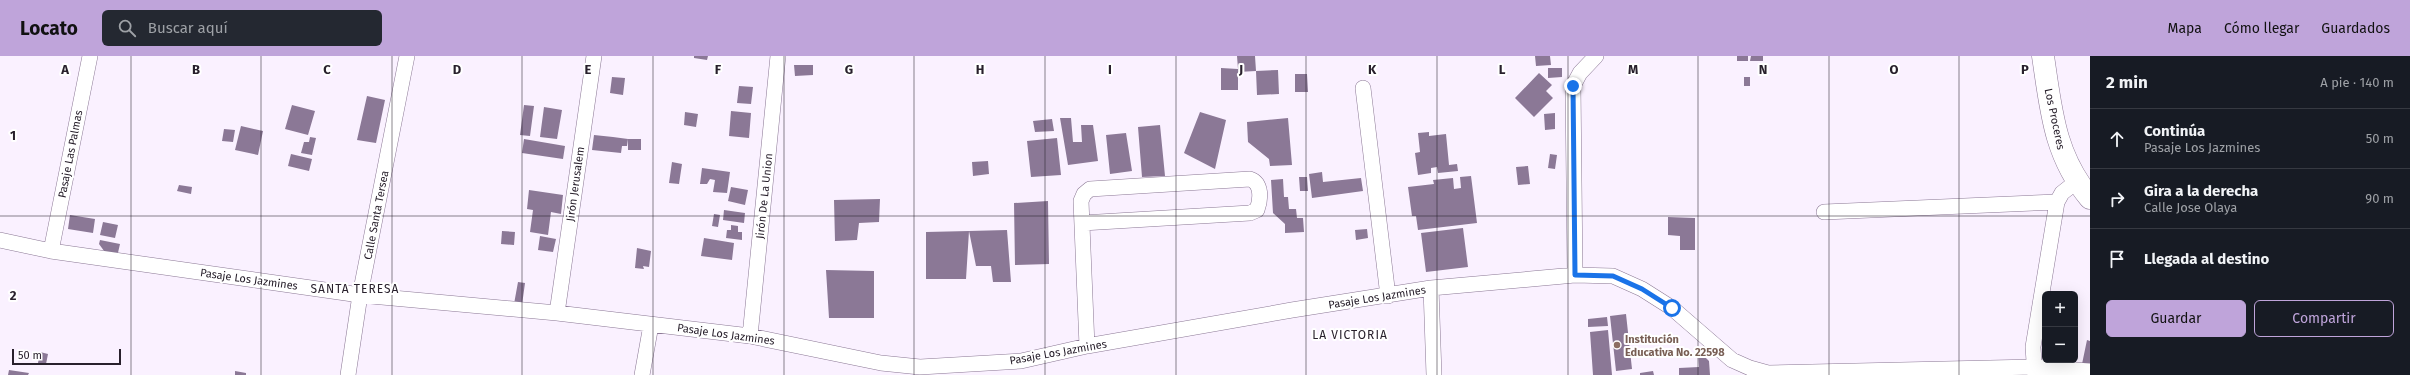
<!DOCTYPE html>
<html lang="es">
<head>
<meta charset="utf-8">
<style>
  :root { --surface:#171b24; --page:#242831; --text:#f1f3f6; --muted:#9ea1a6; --line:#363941; --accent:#bfa4da }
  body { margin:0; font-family:"Fira Sans",sans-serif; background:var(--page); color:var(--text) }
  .controls { position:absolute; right:12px; bottom:12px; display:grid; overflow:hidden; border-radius:6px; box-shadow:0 4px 16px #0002 }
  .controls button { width:36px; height:36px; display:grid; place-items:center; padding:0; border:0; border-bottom:1px solid var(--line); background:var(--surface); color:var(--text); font:20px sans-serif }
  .scale { position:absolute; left:12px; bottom:10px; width:109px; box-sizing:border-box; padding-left:4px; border:2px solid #28202c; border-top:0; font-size:11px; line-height:14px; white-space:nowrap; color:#28202c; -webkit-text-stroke:3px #fff; paint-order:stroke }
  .stop { position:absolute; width:12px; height:12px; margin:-9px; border:3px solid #1a73e8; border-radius:50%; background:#fff }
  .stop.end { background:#1a73e8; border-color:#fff; box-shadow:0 1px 4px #0008 }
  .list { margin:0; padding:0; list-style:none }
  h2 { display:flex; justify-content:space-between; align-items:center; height:52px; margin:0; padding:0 16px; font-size:17px }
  h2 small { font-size:13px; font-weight:400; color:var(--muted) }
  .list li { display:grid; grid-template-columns:26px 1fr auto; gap:12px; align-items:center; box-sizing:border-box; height:60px; padding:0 16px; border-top:1px solid var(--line) }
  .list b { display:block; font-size:15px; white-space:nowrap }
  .list p { margin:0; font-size:13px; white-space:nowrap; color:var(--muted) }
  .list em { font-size:13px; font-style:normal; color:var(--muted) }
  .actions { display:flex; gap:8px; padding:12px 16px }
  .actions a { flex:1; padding:9px 0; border:1px solid var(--accent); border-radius:6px; text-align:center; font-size:14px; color:var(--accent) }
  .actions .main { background:var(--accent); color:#111 }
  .icon { flex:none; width:22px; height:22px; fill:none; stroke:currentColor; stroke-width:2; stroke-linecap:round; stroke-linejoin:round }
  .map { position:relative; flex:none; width:2090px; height:319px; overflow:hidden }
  header { display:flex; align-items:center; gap:24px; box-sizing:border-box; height:56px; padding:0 20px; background:var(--accent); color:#111 }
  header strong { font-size:19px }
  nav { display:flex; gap:22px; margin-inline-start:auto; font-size:14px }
  .search { width:280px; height:36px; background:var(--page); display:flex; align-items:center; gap:10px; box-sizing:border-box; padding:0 14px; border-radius:6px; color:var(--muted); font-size:15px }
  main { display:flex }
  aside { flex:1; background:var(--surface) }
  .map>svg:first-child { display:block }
  .building { fill:#8b7896 }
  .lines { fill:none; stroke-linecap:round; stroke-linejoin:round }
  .street-casing { stroke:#8b7895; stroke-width:16 }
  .secondary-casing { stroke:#8b7895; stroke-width:23 }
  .street { stroke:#fff; stroke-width:15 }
  .secondary { stroke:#fff; stroke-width:22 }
  .route { stroke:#1a73e8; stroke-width:5 }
  .grid { fill:none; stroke:#28202c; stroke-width:1; stroke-opacity:0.55 }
  .education-dot { fill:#8d6e63; stroke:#fff; stroke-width:1.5 }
  .labels { text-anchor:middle; stroke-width:4; stroke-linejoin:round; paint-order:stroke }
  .street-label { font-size:11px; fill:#28202c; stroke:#fff }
  .education-label { font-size:11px; font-weight:bold; fill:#785e54; stroke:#fff; text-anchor:start }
  .neighbourhood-label { font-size:12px; letter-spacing:1px; fill:#28202c; stroke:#fff }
  .grid-label { font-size:13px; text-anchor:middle; font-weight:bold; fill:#28202c; stroke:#fff; stroke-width:4; stroke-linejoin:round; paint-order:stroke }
</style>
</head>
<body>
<header>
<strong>Locato</strong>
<div class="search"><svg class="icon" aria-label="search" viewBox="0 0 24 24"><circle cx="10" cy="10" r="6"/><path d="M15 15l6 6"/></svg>Buscar aquí</div>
<nav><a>Mapa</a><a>Cómo llegar</a><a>Guardados</a></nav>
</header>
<main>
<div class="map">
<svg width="2090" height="319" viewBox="0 0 2090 319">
  <rect width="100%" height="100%" fill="#faf1ff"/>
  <path class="building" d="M694,0H708L707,4L694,2Z
    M1237,0H1255L1256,15L1238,16V34H1221V12L1238,13Z
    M1535,0H1550L1551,9L1536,10Z
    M1737,0H1748V5H1737Z
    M1751,0H1763V5H1750Z
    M794,9H813V19L795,20Z
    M1548,12H1562V21L1548,22Z
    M1278,14L1279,38L1257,39L1256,15Z
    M1539,17L1552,29L1546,35L1553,42L1534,61L1515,42Z
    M1295,18H1307L1308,36H1295Z
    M612,21L625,22L623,39L610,37Z
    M1744,21H1750V30H1744Z
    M739,30L753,31L751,48L737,47Z
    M367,40L385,44L376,87L357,84Z
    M292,49L315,55L308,79L285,73Z
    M524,49L534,50L530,80L520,79Z
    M544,51L562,54L557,83L540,81Z
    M731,55L751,57L749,82L729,80Z
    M685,56L698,58L696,71L684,69Z
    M1200,56L1226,64L1215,113L1184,97Z
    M1555,57V73L1545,74L1544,58Z
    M1060,62H1071L1073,86H1082L1081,69H1093L1098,105L1068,109Z
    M1288,62L1292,109L1270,110L1269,103L1248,86L1247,66Z
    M1052,63L1054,75L1035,76L1033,65Z
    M1160,69L1165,120L1142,121L1138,71Z
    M241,70L263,75L258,99L235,94Z
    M224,73L235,74L233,86L222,85Z
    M1429,76V80L1446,78L1449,109L1457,108L1458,115L1438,117L1437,111L1431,112V117L1418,119L1415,97L1420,96L1418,77Z
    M1126,77L1132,115L1110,118L1106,79Z
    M594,79L613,81L628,83L627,90H622L621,97L592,94Z
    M310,81L316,82L312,99L301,97L304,86H309Z
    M1057,82L1061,119L1031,121L1027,85Z
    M524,83L565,90L563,103L522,97Z
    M628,83H641V94H628Z
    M291,98L312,103L309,115L288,110Z
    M1550,98L1557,99L1555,113L1548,112Z
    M988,105L989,118L973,120L972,106Z
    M672,106L682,108L679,128L669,127Z
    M1528,110L1530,128L1518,129L1516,111Z
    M702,112L730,116L727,137L713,136L715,124L710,123L707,128H700Z
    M1322,116L1323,126L1361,122L1363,135L1312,142L1309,118Z
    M1471,120L1477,167L1418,174L1416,160H1412L1408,131L1434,128L1433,124L1453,122L1454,133L1461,132L1460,121Z
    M1299,121H1307L1308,135H1300Z
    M1283,123L1284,141H1288L1289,153H1296L1297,162H1303L1304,176L1285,177V168L1273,157L1271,124Z
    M179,129L192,131L191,138L177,135Z
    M731,131L748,134L745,149L728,145Z
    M529,134L563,139L561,158L551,156L548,179L530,176L533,154L527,153Z
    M880,143L879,166L859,167L857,184L835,185L834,144Z
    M1048,145L1049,208L1015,209L1014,147Z
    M724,154L745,157L744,167L723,164Z
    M714,158L720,159L718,171L712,170Z
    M70,159L95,163L93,177L68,173Z
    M1668,161L1695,162V194H1680V180L1668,179Z
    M103,166L118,169L115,182L100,179Z
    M731,169L738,170V176H742V184L726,182L727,174H731Z
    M1463,172L1468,211L1426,216L1421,177Z
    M1367,173L1368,182L1356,184L1355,174Z
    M1007,174L1011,226H993L991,210H976L969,175Z
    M502,175L515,176L514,189L501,188Z
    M969,175L966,223H926V176Z
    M540,180L556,183L553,196L538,194Z
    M704,182L734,187L732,204L701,200Z
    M100,184L120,188L117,201L107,199L99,188Z
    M637,192L651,195L649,211L643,210L644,213L635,212Z
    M826,214L874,215V262H829Z
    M518,226L525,227L522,249L514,248Z
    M1626,258L1632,313L1616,315L1610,260Z
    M1607,261L1608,270L1588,271V263Z
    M2075,264L2078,265L2076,279H2075Z
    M1608,274L1612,319H1593L1590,276Z
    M2087,284L2090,285V309L2082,308Z
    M1698,294L1709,305L1710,319H1679V312L1699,311Z
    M40,296L48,298L46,308L38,307Z
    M2052,304H2071L2070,311L2051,307Z
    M9,314L29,317L28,319H8Z
    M235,315L246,317V319H235Z
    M1653,315L1654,319H1640V317Z"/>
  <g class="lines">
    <g class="street-casing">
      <path id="street" d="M1363,32L1388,240
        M1824,156L2057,146
        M1082,167L1250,157L1257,154C1261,143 1262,127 1250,123L1090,133L1084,138L1081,145L1087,290
        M0,184L51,195L360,239L557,257L750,280L881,307L920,311L1021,305L1087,290L1292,254L1431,232L1575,219L1613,220L1642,233L1672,252L1732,304L1750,312L1768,317L2034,311L2090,315
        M51,195L90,0
        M1575,219L1573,30L1580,17L1596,0
        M1431,232L1434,319
        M557,257L594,0
        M750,280L778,0
        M348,319L360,239L407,0
        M642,319L651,269
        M2035,319L2033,291L2057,146L2062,137L2076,126"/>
    </g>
    <g class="secondary-casing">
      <path id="secondary" d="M2043,0C2051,53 2054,99 2090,142"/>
    </g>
    <use href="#street" class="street"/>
    <use href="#secondary" class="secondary"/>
  </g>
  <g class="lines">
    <path class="route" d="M1573,30L1575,219L1613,220L1642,233L1672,252"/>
  </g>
  <path class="grid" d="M131,0V319M261,0V319M392,0V319M522,0V319M653,0V319M784,0V319M914,0V319M1045,0V319M1176,0V319M1306,0V319M1437,0V319M1568,0V319M1698,0V319M1829,0V319M1959,0V319M0,160H2090"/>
  <circle class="education-dot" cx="1617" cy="289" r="4"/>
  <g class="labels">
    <g class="street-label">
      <text transform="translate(2055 63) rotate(78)" y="4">Los Proceres</text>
      <text transform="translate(70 98) rotate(-79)" y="4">Pasaje Las Palmas</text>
      <text transform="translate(575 128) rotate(-82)" y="4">Jirón Jerusalem</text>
      <text transform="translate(764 140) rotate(-84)" y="4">Jirón De La Union</text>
      <text transform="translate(376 159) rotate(-79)" y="4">Calle Santa Tersea</text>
      <text transform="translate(249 223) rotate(8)" y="4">Pasaje Los Jazmines</text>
      <text transform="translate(1377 241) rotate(-9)" y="4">Pasaje Los Jazmines</text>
      <text transform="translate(726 278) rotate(8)" y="4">Pasaje Los Jazmines</text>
      <text transform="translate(1058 296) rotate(-10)" y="4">Pasaje Los Jazmines</text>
    </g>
    <g class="education-label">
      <text x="1625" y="287">Institución<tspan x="1625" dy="13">Educativa No. 22598</tspan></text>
    </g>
    <g class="neighbourhood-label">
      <text x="355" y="237">SANTA TERESA</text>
      <text x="1350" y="283">LA VICTORIA</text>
    </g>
  </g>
  <g class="grid-label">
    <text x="65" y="18">A</text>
    <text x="196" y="18">B</text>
    <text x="327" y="18">C</text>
    <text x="457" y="18">D</text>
    <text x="588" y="18">E</text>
    <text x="718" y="18">F</text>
    <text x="849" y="18">G</text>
    <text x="980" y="18">H</text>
    <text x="1110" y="18">I</text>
    <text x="1241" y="18">J</text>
    <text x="1372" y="18">K</text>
    <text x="1502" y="18">L</text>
    <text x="1633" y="18">M</text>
    <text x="1763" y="18">N</text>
    <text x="1894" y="18">O</text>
    <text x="2025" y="18">P</text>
    <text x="13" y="84">1</text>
    <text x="13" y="244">2</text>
  </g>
</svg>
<div class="controls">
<button>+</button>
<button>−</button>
</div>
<div class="scale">50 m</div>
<div class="stop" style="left:1672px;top:252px"></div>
<div class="stop end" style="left:1573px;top:30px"></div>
</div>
<aside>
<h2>2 min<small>A pie · 140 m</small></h2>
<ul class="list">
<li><svg class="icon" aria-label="ahead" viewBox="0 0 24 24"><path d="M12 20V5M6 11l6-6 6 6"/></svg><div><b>Continúa</b><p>Pasaje Los Jazmines</p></div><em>50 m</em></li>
<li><svg class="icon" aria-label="right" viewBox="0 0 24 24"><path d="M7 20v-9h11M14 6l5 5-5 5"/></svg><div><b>Gira a la derecha</b><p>Calle Jose Olaya</p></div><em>90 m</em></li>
<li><svg class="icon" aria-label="arrive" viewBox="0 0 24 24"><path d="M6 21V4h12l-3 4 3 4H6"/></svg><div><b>Llegada al destino</b></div></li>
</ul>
<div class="actions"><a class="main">Guardar</a><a>Compartir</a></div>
</aside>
</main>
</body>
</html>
